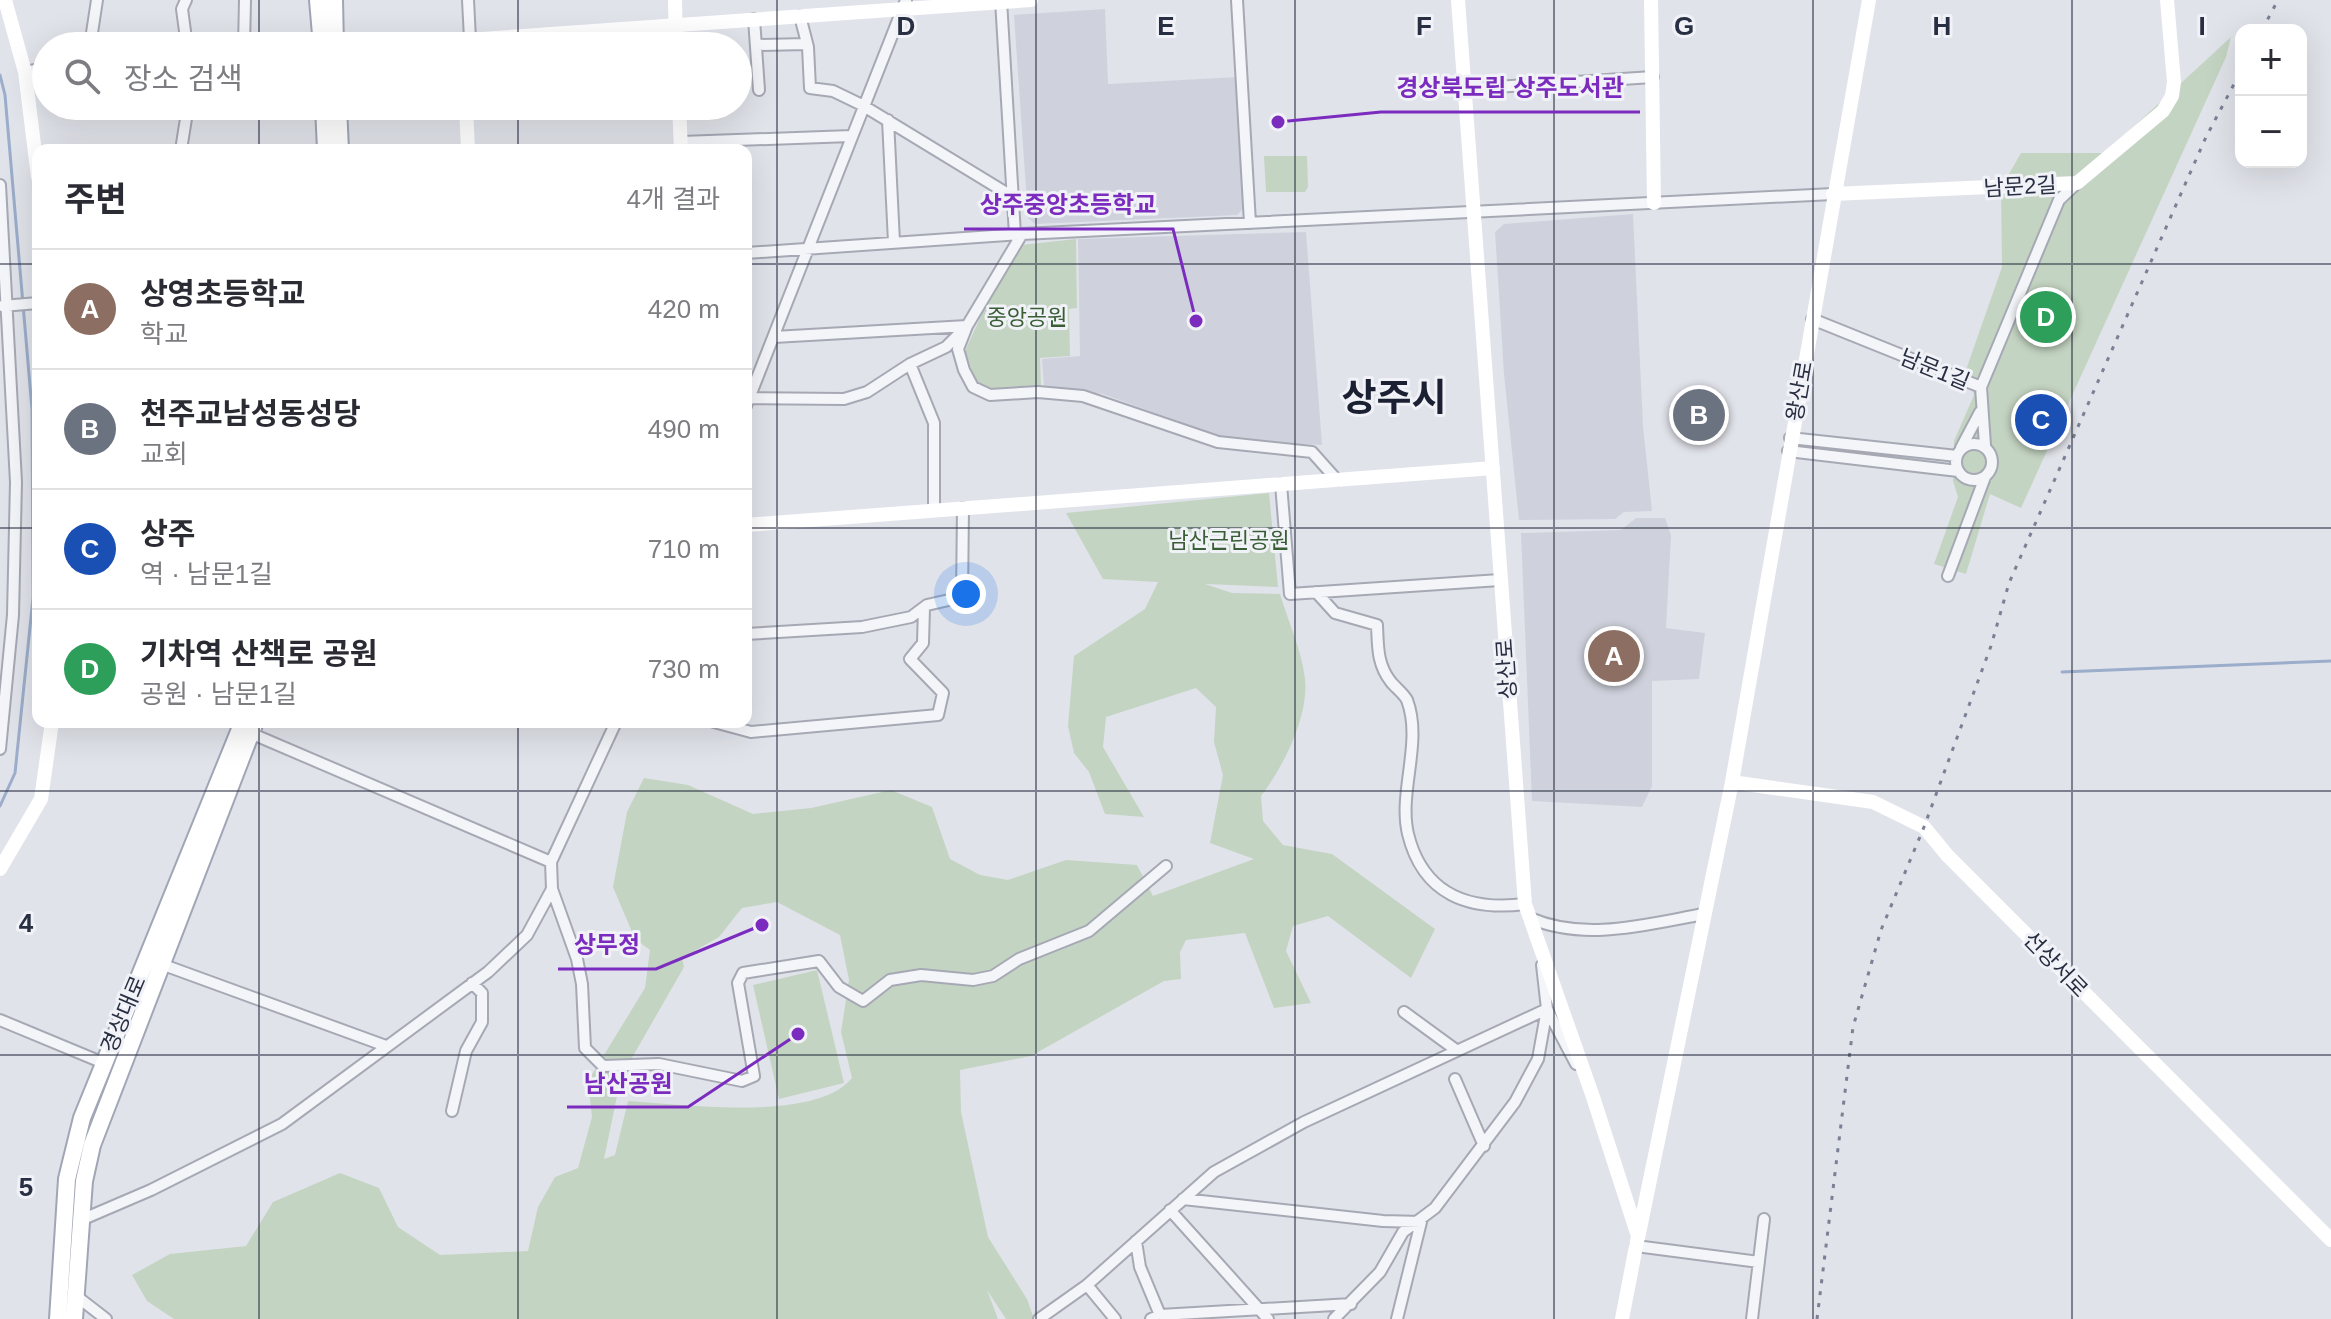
<!DOCTYPE html>
<html lang="ko">
<head>
<meta charset="utf-8">
<style>
  :root { --surface:#fff; --page:#f7f7f7; --text:#2b2b33; --muted:#7c7c81; --line:#e1e1e2; --accent:#d93025 }
  body { margin:0; font-family:Helvetica,"Noto Sans KR",sans-serif; background:var(--page); color:var(--text) }
  .controls { position:absolute; right:24px; top:24px; display:grid; overflow:hidden; border-radius:16px; box-shadow:0 8px 32px #0002 }
  .controls button { width:72px; height:72px; display:grid; place-items:center; padding:0; border:0; border-bottom:2px solid var(--line); background:var(--surface); color:var(--text); font:40px sans-serif }
  .you { position:absolute; left:966px; top:594px; width:28px; height:28px; margin:-20px; border:6px solid #fff; border-radius:50%; background:#1a73e8; box-shadow:0 0 0 12px #1a73e833 }
  .badge { display:grid; place-items:center; width:52px; height:52px; border-radius:50%; background:var(--accent); color:#fff; font-size:26px; font-weight:700 }
  .pin { position:absolute; translate:-50% -50%; border:4px solid #fff; box-shadow:0 2px 8px #0006 }
  .list { margin:0; padding:0; list-style:none }
  h2 { display:flex; justify-content:space-between; align-items:center; height:104px; margin:0; padding:0 32px; font-size:34px }
  h2 small { font-size:26px; font-weight:400; color:var(--muted) }
  .list li { display:grid; grid-template-columns:52px 1fr auto; gap:24px; align-items:center; box-sizing:border-box; height:120px; padding:0 32px; border-top:2px solid var(--line) }
  .list b { display:block; font-size:30px; white-space:nowrap }
  .list p { margin:0; font-size:26px; white-space:nowrap; color:var(--muted) }
  .list em { font-size:26px; font-style:normal; color:var(--muted) }
  .icon { flex:none; width:44px; height:44px; fill:none; stroke:currentColor; stroke-width:2; stroke-linecap:round; stroke-linejoin:round }
  .map { position:relative; flex:none; width:2331px; height:1319px; overflow:hidden }
  .search { position:absolute; background:var(--surface); box-shadow:0 8px 32px #0002; left:32px; top:32px; width:720px; height:88px; display:flex; align-items:center; gap:20px; box-sizing:border-box; padding:0 28px; border-radius:44px; color:var(--muted); font-size:30px }
  .panel { position:absolute; background:var(--surface); box-shadow:0 8px 32px #0002; left:32px; top:144px; width:720px; height:584px; border-radius:16px }
  .map>svg:first-child { display:block }
  .built { fill:#cfd2dc }
  .green { fill:#c4d4c2; fill-rule:evenodd }
  .lines { fill:none; stroke-linecap:round; stroke-linejoin:round }
  .stream { stroke:#9badca; stroke-width:3 }
  .street-casing { stroke:#a6a9b4; stroke-width:14 }
  .primary-casing { stroke:#a0a6b6; stroke-width:20 }
  .street { stroke:#f3f5f8; stroke-width:10 }
  .secondary { stroke:#fff; stroke-width:14 }
  .primary { stroke:#fff; stroke-width:16 }
  .rail { stroke:#7a8194; stroke-width:3; stroke-dasharray:4 8; stroke-linecap:butt }
  .grid { fill:none; stroke:#292f42; stroke-width:2; stroke-opacity:0.55 }
  .labels { text-anchor:middle; stroke-width:6; stroke-linejoin:round; paint-order:stroke }
  .street-label { font-size:22px; fill:#292f42; stroke:#f0f2f7 }
  .park-label { font-size:22px; fill:#395e36; stroke:#f0f2f7 }
  .town-label { font-size:38px; font-weight:bold; fill:#1b2132; stroke:#f0f2f7 }
  .grid-label { font-size:26px; text-anchor:middle; font-weight:bold; fill:#292f42; stroke:#f0f2f7; stroke-width:6; stroke-linejoin:round; paint-order:stroke }
  .leader { fill:none; stroke:#7b2cbf; stroke-width:3 }
  .callout-dot { fill:#7b2cbf; stroke:#f0f2f7; stroke-width:3 }
  .callout-label { font-size:24px; text-anchor:middle; font-weight:bold; fill:#7b2cbf; stroke:#f0f2f7; stroke-width:6; stroke-linejoin:round; paint-order:stroke }
</style>
</head>
<body>
<div class="map">
<svg width="2331" height="1319" viewBox="0 0 2331 1319">
  <rect width="100%" height="100%" fill="#e1e3ea"/>
  <path class="built" d="M1105,9L1108,84L1238,77L1244,208L1237,215L1035,224L1028,218L1014,15Z
    M1633,214L1643,426L1652,511L1624,512L1615,519L1519,520L1504,374L1495,232L1504,224Z
    M1306,232L1322,445L1230,440L1103,394L1044,387L1042,359L1080,356L1078,239Z
    M1636,518H1665L1671,535L1666,628L1705,633L1699,679L1652,681V786L1642,807L1532,801L1521,533L1621,530Z"/>
  <path class="green" d="M2231,37L2226,57L2021,508L1990,494L1966,574L1934,564L1958,497L1953,481L1954,441L1974,395L1967,367L2002,267L2001,188L2021,153H2105Z
    M1264,156H1307L1308,187L1305,192H1266Z
    M1076,239L1077,308L1069,309L1070,356L1040,358L1041,386L987,389L975,379L965,351L996,283L1021,245Z
    M1269,493L1278,587L1205,584L1232,593L1280,594C1288,621 1302,651 1305,679C1309,717 1283,767 1261,796L1263,821L1283,845L1332,854L1435,929L1411,978L1328,916L1293,926L1286,951L1311,1003L1274,1008L1245,933L1186,940L1180,952L1181,979L1164,981L1031,1056L960,1070L961,1112L988,1237L1027,1299L1034,1319H1006L987,1290L998,1319H174L147,1301L132,1275L170,1254L246,1246L273,1202L340,1173L379,1188L398,1227L440,1255L528,1251L538,1207L555,1177L578,1168L592,1117L588,1081L645,988L650,950L635,939L613,887L627,812L644,778L688,785L753,814L811,808L891,790L932,807L950,859L980,875L1008,880L1066,860L1137,865L1153,896L1254,859L1210,843L1223,775L1214,742L1216,707L1196,688L1106,717L1103,747L1144,817L1105,814L1089,772L1074,753L1068,726L1074,656L1145,609L1158,582L1103,579L1066,513ZM777,902L840,935L849,980L841,1032L852,1078C815,1123 682,1104 628,1101L615,1155L604,1159L621,1077L684,967L682,958L719,937L742,908Z
    M817,970L844,1083L779,1099L753,985Z"/>
  <g class="lines">
    <path class="stream" d="M0,75L5,95L32,409L33,598L15,773L0,806
      M2062,672L2331,661"/>
    <g class="street-casing">
      <path id="street" d="M186,0L182,9L187,46
        M468,0L470,39
        M1001,0L1015,235
        M1237,0L1250,223
        M800,16L808,47L810,88L833,91L862,105L1013,197
        M754,19L759,90
        M756,45L807,44
        M90,46L97,0
        M244,46L245,0
        M25,72L46,68
        M1465,89L1653,77
        M888,120L894,242
        M681,142L851,136
        M181,150L188,106
        M0,185L16,482L13,615L0,749
        M746,253L1022,234L1833,194
        M2,306L38,303
        M1812,319L1981,387L2059,200L2077,183
        M774,337L967,326L958,349L964,370L973,387L990,395L1038,392L1083,396L1218,442L1312,452L1337,480
        M910,364L934,423V510
        M1981,387L1985,445
        M746,398L844,399L867,392L910,364L946,347L967,326L1022,234
        M746,406L906,0
        M1790,438L1957,456
        M1956 462a18 18 0 1 1 36 0a18 18 0 1 1-36 0Z
        M1961,448L1980,412
        M1788,451L1958,471
        M1281,484L1290,594L1500,580
        M1948,576L1985,477
        M1316,592L1335,613L1377,625C1378,647 1377,664 1391,682C1396,688 1404,694 1407,700C1423,742 1398,792 1408,834C1423,895 1469,911 1525,904
        M746,634L862,627L911,617L927,605L962,597L963,508
        M616,722L551,862L552,889L577,959L582,984L585,1048L603,1066L659,1064L742,1081L754,1076L738,983L743,973L819,961L839,987L863,1001L890,980L921,975L973,980L993,976L1019,959L1089,931L1166,866
        M714,722L751,732L938,715L943,693L910,659L923,643L924,608
        M248,732L551,862
        M1530,918C1585,942 1647,924 1704,914
        M161,964L386,1046
        M1547,1009L1576,1064
        M1404,1012L1456,1050
        M0,1020L106,1064
        M1455,1079L1484,1146
        M452,1111L466,1051L482,1022V993L472,983
        M1183,1199L1383,1221L1421,1222L1397,1319
        M1170,1210L1268,1319
        M81,1220L151,1190L282,1124L488,972L527,935L552,889
        M1136,1241L1140,1267L1160,1315
        M1636,1246L1759,1262
        M1087,1285L1115,1319
        M75,1295L106,1319
        M1039,1319L1087,1285L1214,1172L1304,1122L1547,1009L1542,965
        M1151,1319L1160,1315L1351,1304
        M1334,1319L1380,1272L1403,1232L1435,1208L1515,1102L1538,1059L1547,1009
        M1752,1319L1764,1219"/>
    </g>
    <g class="primary-casing">
      <path id="primary" d="M318,0L322,46
        M334,0L335,46
        M324,106L326,150
        M338,106L340,150
        M58,1319L67,1179L82,1118L243,722
        M74,1319L84,1181L92,1145L255,722"/>
    </g>
    <use href="#street" class="street"/>
    <path class="secondary" d="M5,0L25,72L38,177
      M675,0L676,46
      M1458,0L1525,904L1593,1097L1638,1236L1622,1319
      M1651,0L1654,203
      M382,46L1031,0
      M466,106L468,150
      M679,106L681,150
      M1833,194L2077,183L2163,111L2172,96L2174,82L2167,0
      M746,525L1493,468
      M1732,782L1873,802L1924,827L1947,855L2331,1240
      M0,869L41,799L52,722
      M1638,1238L1732,782L1869,0"/>
    <use href="#primary" class="primary"/>
    <path class="rail" d="M2262,30L2278,0
      M1817,1319L1853,1027L1881,930L1924,827L1991,646L2009,583L2206,137L2241,71"/>
  </g>
  <path class="grid" d="M259,0V46M518,0V46M777,0V1319M1036,0V1319M1295,0V1319M1554,0V1319M1813,0V1319M2072,0V1319M259,106V150M518,106V150M0,264H38M746,264H2331M0,528H38M746,528H2331M259,722V1319M518,722V1319M0,791H2331M0,1055H2331"/>
  <g class="labels">
    <g class="street-label">
      <text transform="translate(2020 186) rotate(-3)" y="8">남문2길</text>
      <text transform="translate(1935 369) rotate(22)" y="8">남문1길</text>
      <text transform="translate(1799 391) rotate(-80)" y="8">왕산로</text>
      <text transform="translate(1506 669) rotate(-94)" y="8">상산로</text>
      <text transform="translate(2056 964) rotate(46)" y="8">선상서로</text>
      <text transform="translate(123 1014) rotate(-67)" y="8">경상대로</text>
    </g>
    <g class="park-label">
      <text x="1027" y="325">중앙공원</text>
      <text x="1229" y="548">남산근린공원</text>
    </g>
    <g class="town-label">
      <text x="1394" y="411">상주시</text>
    </g>
  </g>
  <g class="grid-label">
    <text x="906" y="35">D</text>
    <text x="1166" y="35">E</text>
    <text x="1424" y="35">F</text>
    <text x="1684" y="35">G</text>
    <text x="1942" y="35">H</text>
    <text x="2202" y="35">I</text>
    <text x="26" y="932">4</text>
    <text x="26" y="1196">5</text>
  </g>
  <path class="leader" d="M1278 122L1381 112H1640M1196 321L1173 229H964M762 925L656 969H558M798 1034L688 1107H567"/>
  <g class="callout-dot">
    <circle cx="1278" cy="122" r="8"/>
    <circle cx="1196" cy="321" r="8"/>
    <circle cx="762" cy="925" r="8"/>
    <circle cx="798" cy="1034" r="8"/>
  </g>
  <g class="callout-label">
    <text x="1510" y="96">경상북도립 상주도서관</text>
    <text x="1068" y="213">상주중앙초등학교</text>
    <text x="607" y="953">상무정</text>
    <text x="628" y="1092">남산공원</text>
  </g>
</svg>
<div class="controls">
<button>+</button>
<button>−</button>
</div>
<div class="you"></div>
<div class="pin badge" style="left:1614px;top:656px;background:#8d6e63">A</div>
<div class="pin badge" style="left:1699px;top:415px;background:#6b7280">B</div>
<div class="pin badge" style="left:2041px;top:420px;background:#1a4fb4">C</div>
<div class="pin badge" style="left:2046px;top:317px;background:#2e9e5b">D</div>
<div class="search"><svg class="icon" aria-label="search" viewBox="0 0 24 24"><circle cx="10" cy="10" r="6"/><path d="M15 15l6 6"/></svg>장소 검색</div>
<section class="panel">
<h2>주변<small>4개 결과</small></h2>
<ul class="list">
<li><span class="badge" style="background:#8d6e63">A</span><div><b>상영초등학교</b><p>학교</p></div><em>420 m</em></li>
<li><span class="badge" style="background:#6b7280">B</span><div><b>천주교남성동성당</b><p>교회</p></div><em>490 m</em></li>
<li><span class="badge" style="background:#1a4fb4">C</span><div><b>상주</b><p>역 · 남문1길</p></div><em>710 m</em></li>
<li><span class="badge" style="background:#2e9e5b">D</span><div><b>기차역 산책로 공원</b><p>공원 · 남문1길</p></div><em>730 m</em></li>
</ul>
</section>
</div>
</body>
</html>
